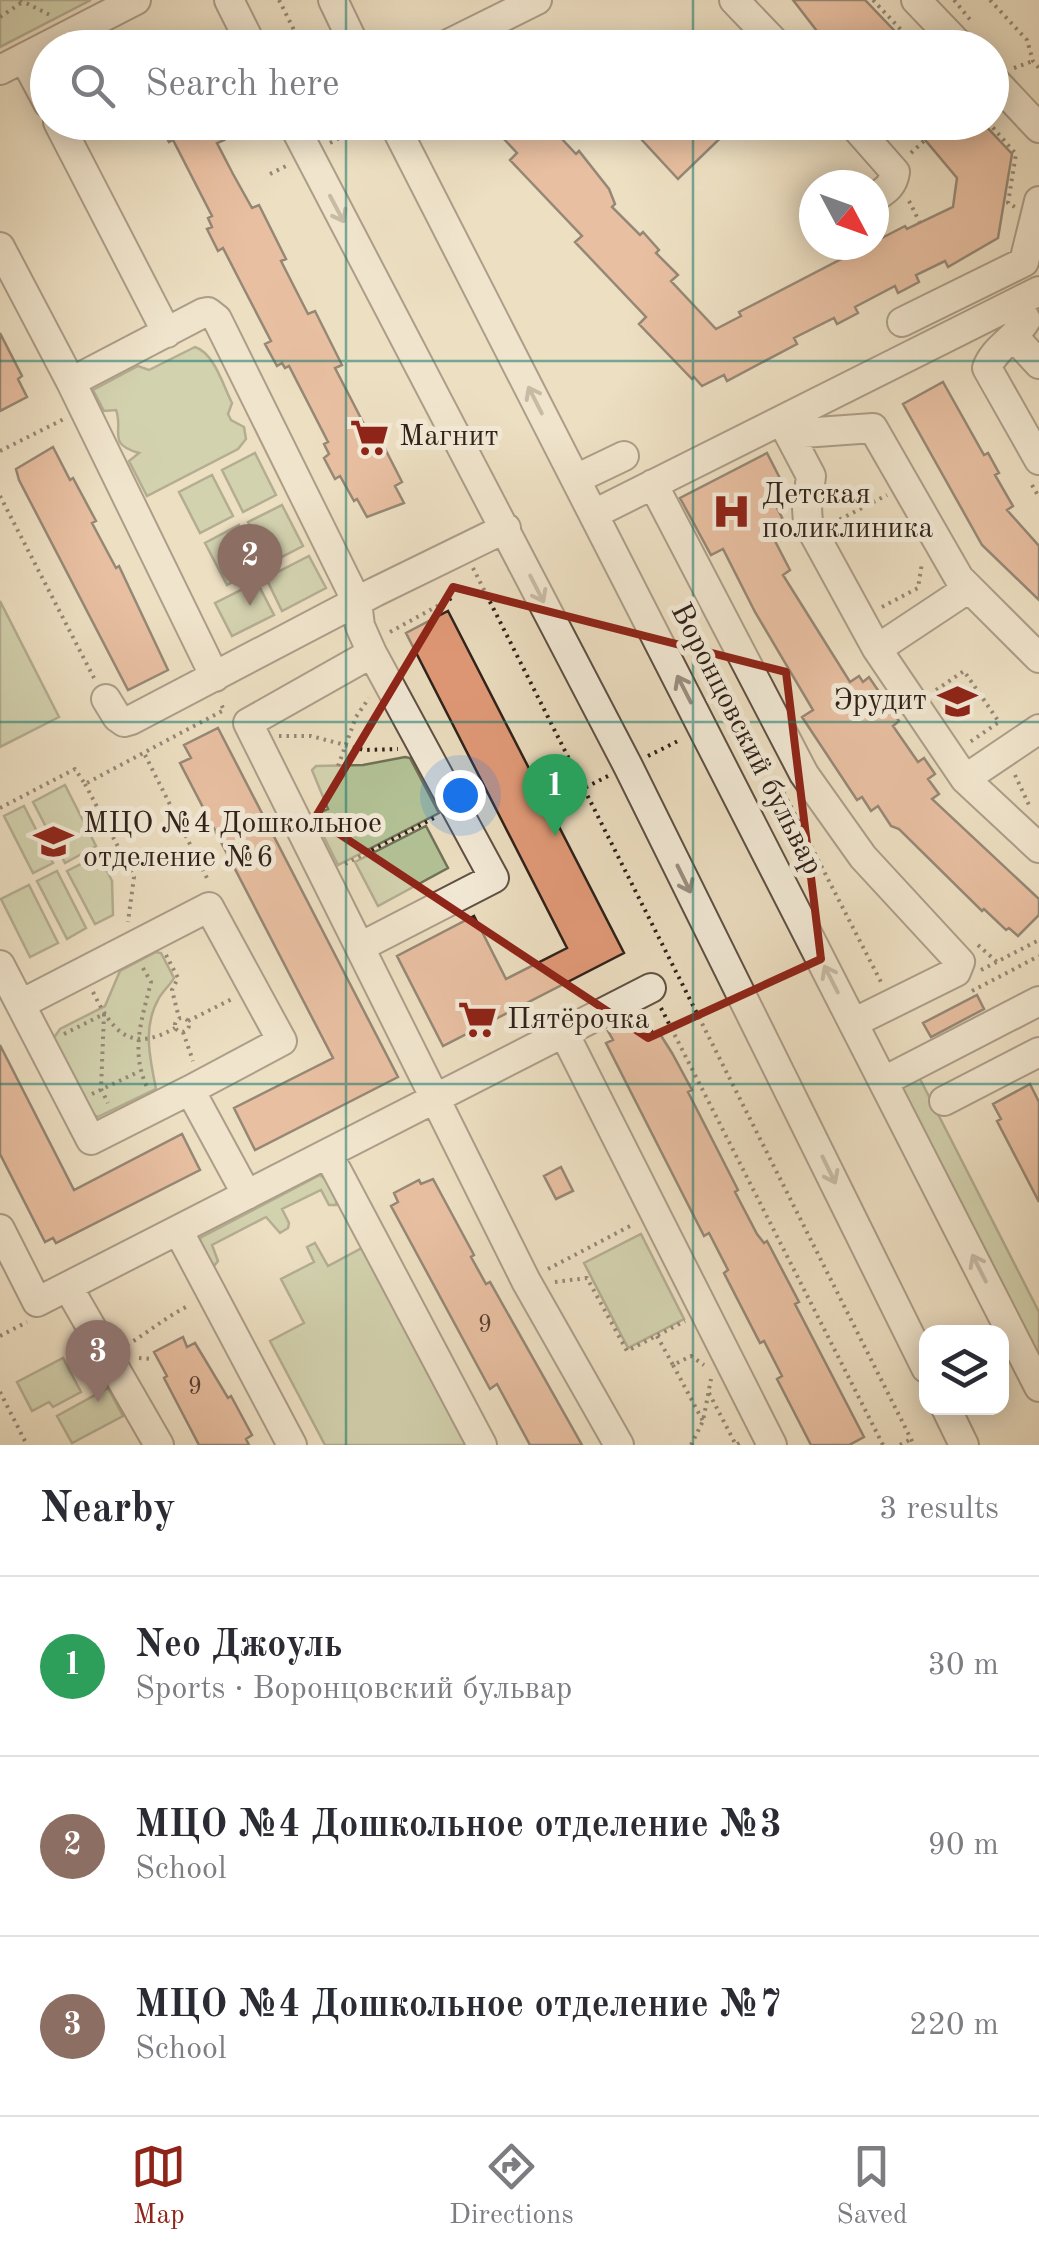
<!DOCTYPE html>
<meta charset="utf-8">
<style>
:root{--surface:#fff;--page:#f7f7f7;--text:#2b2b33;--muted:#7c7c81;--line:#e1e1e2;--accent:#8f2418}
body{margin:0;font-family:"Old Standard TT",serif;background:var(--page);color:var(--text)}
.controls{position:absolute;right:30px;bottom:30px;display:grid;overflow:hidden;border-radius:20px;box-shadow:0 5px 25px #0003}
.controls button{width:90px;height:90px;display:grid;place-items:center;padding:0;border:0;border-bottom:2px solid var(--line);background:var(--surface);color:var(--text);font:50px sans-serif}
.compass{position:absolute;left:799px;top:170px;width:90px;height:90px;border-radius:50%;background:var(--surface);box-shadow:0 5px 25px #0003;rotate:131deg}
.you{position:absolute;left:460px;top:795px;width:35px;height:35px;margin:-25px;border:8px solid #fff;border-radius:50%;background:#1a73e8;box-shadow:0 0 0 15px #1a73e833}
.badge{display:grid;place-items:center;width:65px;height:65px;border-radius:50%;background:var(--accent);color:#fff;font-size:32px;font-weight:700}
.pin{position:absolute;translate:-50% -82px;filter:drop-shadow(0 2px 5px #0008)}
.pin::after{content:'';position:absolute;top:52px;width:35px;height:30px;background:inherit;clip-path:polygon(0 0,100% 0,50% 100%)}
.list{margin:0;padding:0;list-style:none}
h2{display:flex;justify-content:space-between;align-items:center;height:130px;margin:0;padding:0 40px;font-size:42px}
h2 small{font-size:32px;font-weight:400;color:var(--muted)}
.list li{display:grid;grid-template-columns:65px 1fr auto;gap:30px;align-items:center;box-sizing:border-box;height:180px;padding:0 40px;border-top:2px solid var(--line)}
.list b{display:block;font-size:38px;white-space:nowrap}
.list p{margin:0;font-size:32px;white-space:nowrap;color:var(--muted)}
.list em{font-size:32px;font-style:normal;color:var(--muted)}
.icon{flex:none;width:55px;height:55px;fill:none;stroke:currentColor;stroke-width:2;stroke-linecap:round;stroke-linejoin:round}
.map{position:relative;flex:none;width:1039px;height:1445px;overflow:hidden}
.search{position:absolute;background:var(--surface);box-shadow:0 5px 25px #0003;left:30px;right:30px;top:30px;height:110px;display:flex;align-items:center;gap:25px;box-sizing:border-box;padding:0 35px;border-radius:55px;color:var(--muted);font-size:38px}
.sheet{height:670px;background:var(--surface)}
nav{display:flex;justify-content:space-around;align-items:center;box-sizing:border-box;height:140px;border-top:2px solid var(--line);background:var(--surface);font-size:28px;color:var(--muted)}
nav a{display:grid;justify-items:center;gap:5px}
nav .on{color:var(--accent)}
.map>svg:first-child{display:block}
.green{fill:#b3c397;stroke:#707258;stroke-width:2.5}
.building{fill:#e29a78;stroke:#2e211a;stroke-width:2.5}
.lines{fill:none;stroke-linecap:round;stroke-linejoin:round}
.minor-casing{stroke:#5e5044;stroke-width:32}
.path{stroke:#2e211a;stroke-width:4;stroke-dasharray:2.5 5;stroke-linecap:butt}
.minor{stroke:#f3ead7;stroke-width:28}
.oneway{stroke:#9a9082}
.marked{fill:none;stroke:#8f2418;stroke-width:8;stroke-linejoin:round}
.grid{fill:none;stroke:#0f766e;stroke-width:2.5;stroke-opacity:0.55}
.labels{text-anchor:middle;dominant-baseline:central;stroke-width:10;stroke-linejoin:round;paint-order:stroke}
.number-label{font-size:25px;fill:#5b3f32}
.poi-label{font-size:30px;fill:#2e211a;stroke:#f3ead7;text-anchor:start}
.street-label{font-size:30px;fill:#2e211a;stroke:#f3ead7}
</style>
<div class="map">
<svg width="1039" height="1445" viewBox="0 0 1039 1445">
<rect width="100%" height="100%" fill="#eddfc2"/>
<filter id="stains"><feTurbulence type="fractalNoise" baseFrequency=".002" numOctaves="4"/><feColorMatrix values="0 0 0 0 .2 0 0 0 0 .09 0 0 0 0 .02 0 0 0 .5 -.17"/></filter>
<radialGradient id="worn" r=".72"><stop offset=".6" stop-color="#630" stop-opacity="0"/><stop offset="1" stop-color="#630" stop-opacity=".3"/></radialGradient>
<!-- green -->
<path class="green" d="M0,0H91L0,47Z
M195,347C214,353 223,385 232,403L228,414L231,420L244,427L246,439L238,449L147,496L129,461L139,453C106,444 124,431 116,410L104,411L93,390L138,366L149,370Z
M255,453L276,495L243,512L222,470Z
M212,475L233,516L200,533L179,492Z
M282,505L303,546L270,563L248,522Z
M239,525L261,567L227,585L205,543Z
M309,556L326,588L282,611L266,578Z
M257,582L274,615L232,636L215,603Z
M0,601L59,717L0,747Z
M405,757L410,758L439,813L338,865L313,815L328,809L312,770L316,766L363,765Z
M65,785L96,846L65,863L33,802Z
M24,806L53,863L33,873L4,816Z
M426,826L448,868L378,906L355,862Z
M99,855L112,881L113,915L95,924L67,871Z
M57,871L86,928L67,939L37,881Z
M29,885L58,943L30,957L1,899Z
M156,952L161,953L174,978C170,985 163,991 159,998C142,1027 150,1058 156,1089L98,1117L93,1115L53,1039L60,1029L105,1006L120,971Z
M918,1075L1039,1312V1366L901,1091L904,1085Z
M320,1175C328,1180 338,1196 336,1205H329L321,1190L282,1209L289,1223L288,1228L280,1233L266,1217L212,1245L218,1261L214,1266L202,1248L200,1238Z
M641,1234L684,1319L628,1348L584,1263Z
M315,1243L328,1266L362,1248L467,1445H325L270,1341L304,1323L281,1279L314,1262L307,1247Z
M63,1358L81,1392L53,1407L49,1402L32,1411L17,1382Z
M108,1388L123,1416L72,1443L57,1416Z"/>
<!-- building -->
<path class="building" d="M793,0H865L911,48H839L824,32L820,35Z
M158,122H215L224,140L217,143L233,174L252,208L259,205L286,259L281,261L308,314L315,311L342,365L335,368L350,397L368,432L375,429L402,482L395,486L404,503L367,517L357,499L354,501L340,476L335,479L324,458L329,454L324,444L328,442L289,366L285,368L282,363L277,366L265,344L271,341L242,285L223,248L218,251L207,229L212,227L208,218L212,216L173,140L169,142Z
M488,122H546L576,154L579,151L609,189L615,204L612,207L640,235L643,232L659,250L656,253L678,275L671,281L716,329L741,316L739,312L905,226L907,229L953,207L957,178L910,122H982L1012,154L998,238L948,267L945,261L916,275L919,282L898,293L895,286L855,307L858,313L837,324L834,318L794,338L797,344L727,381L724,375L702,386L694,377L692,379L639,324L646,317L575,242L582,236L510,160L517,153Z
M633,122H737L678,179L641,139L645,136Z
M0,333L22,376L18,379L27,397L0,411Z
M943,382L984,455L988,453L999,473L995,475L1013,506L1007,510L1039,546V600L982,545L903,404Z
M53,447L70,480L73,478L96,521L92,523L116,568L119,566L168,670L128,690L19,480L16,469Z
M767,453L789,496L775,504L790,533L775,541L790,570L783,575L850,682L859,676L863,682L869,677L899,721L893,726L918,762L924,758L935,774L928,779L939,794L932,799L1039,899V915L1018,936L1009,928L1006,930L984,909L982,911L899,829L891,826L878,806L871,811L862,797L857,800L802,717L813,710L755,612L723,549L711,555L680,498Z
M448,611L624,953L443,1046L397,956L474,916L506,979L567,948L406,633Z
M218,728L398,1077L255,1150L234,1108L333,1058L180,763L191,758L184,745Z
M977,995L984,1009L931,1037L923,1023Z
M643,1013L655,1037L660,1034L672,1053L692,1090L688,1092L738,1190L735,1192L757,1234L764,1243L767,1241L799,1302L795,1304L864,1437L849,1445H811L777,1379L782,1376L764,1341L760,1343L724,1273L728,1270L709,1233L704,1236L606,1043L613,1040L608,1031Z
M0,1045L74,1190L182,1134L200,1170L56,1243L53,1238L45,1242L0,1154Z
M1030,1084L1039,1102V1202L997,1121L1001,1119L993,1104Z
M561,1167L573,1191L556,1199L544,1176Z
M433,1179L474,1255L471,1257L486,1284L490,1282L582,1445H530L497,1384L490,1389L391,1206L398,1202L394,1193L419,1180L421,1184Z
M183,1337L187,1347L195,1343L228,1398L231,1396L252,1435L246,1439L249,1445H199L164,1378L167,1376L154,1352Z"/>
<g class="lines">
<defs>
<path id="minor" d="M229,0L253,48
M333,0L356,48
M734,0L780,48
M916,0L962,48
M440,48L537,0
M24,58L48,103
M0,70L136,0
M992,78L1039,128
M58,122L167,333
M292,122L628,766L926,1368
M393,122L1039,1387
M851,122L895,172C893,186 886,190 874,198
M0,247L71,382L215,677
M1017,303L1026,320C1016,339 994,348 987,368L1039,460
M902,322L1024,262L1039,201
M1015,338L1039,364
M71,382L203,313L208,312L217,319L357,602L360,626L372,653L494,878L360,947
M782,421L811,476L807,508L808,523L877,649
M789,434L873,428L959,578L969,588
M576,479L624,456
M653,484L804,774L863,857L960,962L956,972L853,1023
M594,514L1039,291
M372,653L248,723L526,1281L619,1445
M1039,658L969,588L877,649L965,779L1039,729
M106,699L117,717L124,722L131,720L375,592L506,528
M965,779L1039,848
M0,965L91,1140L190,1090
M21,1004L209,907L282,1041L190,1090L247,1195
M564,1033L772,1445
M884,1081L1039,1001
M944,1101L1039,1052
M328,1154L482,1445
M0,1229L37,1302L651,988
M178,1230L292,1445
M68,1287L159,1445
M946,1408L964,1445"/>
</defs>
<!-- minor casing -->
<use href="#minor" class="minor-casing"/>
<!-- path -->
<path class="path" d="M20,0L52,16
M279,0L299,40
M873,0L918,48
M954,0L972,22
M990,0L1027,40L1033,61L1039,68
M0,17L21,3
M290,48L320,32
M1014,68L1033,61
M988,122L1016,154L1008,203L1015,207
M330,143L370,122
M911,153L926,139
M270,174L286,166
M909,201L920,223
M0,451L64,419
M1032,485L1039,497
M0,496L94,678
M833,523L887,495
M473,568L914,1445
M882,607L918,588L922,563
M390,632L452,598
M936,690L964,671L999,722L970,742
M723,717L741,708
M279,736H311L364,750L398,749
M145,755L208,880
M648,756L680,740
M338,766L356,717L369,698
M1015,775L1029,805
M85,784L134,877L128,922
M780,786L881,982
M559,801L608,776
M0,808L75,769L85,784L224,710L220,702
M345,864L434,818
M978,945L997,962
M166,955L178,978L172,990L179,1018
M143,968L151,982C142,1019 130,1051 147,1087
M981,970L1039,940
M972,991L1039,956
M93,992C113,1033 131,1053 175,1028
M661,1008L883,1445
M104,1014L101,1089L108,1103
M175 1025a7 7 0 1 1 14 0a7 7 0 1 1-14 0Z
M188,1021L232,999
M183,1032L193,1061
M64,1034L104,1014
M92,1094L138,1072
M548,1269L632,1225
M555,1282L587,1278L627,1351L685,1321
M0,1336L27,1322
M657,1336L673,1365L691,1356L704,1365
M127,1345C149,1332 167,1316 190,1305
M139,1358L152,1359
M673,1365L703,1421
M0,1392L27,1445
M709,1393L736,1445L743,1441
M691,1445L703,1421L711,1379
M900,1445L911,1439"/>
<!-- minor -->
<use href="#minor" class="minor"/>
</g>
<!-- one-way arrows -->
<defs><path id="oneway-shaft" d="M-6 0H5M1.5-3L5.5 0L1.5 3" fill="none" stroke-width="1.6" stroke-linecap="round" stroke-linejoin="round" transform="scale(2.5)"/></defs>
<g class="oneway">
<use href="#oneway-shaft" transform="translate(337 209) rotate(62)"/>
<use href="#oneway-shaft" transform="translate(535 400) rotate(-117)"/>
<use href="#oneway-shaft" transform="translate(537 589) rotate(63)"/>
<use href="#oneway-shaft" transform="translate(684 689) rotate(-117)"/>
<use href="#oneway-shaft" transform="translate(684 879) rotate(64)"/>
<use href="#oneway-shaft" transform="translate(831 979) rotate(-117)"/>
<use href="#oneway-shaft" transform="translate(829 1170) rotate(64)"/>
<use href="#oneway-shaft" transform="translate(979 1268) rotate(-117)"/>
</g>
<!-- marked area -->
<path d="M0 0H1039V1445H0ZM453,587L786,672L821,959L648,1038L315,818Z" fill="#eddfc2" fill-opacity=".55" fill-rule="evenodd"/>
<path class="marked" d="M453,587L786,672L821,959L648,1038L315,818Z"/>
<!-- grid -->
<path class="grid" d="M346,0V48M693,0V48M346,122V1445M693,122V1445M0,361H1039M0,722H1039M0,1084H1039"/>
<!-- icons -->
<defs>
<symbol id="supermarket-bare" viewBox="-9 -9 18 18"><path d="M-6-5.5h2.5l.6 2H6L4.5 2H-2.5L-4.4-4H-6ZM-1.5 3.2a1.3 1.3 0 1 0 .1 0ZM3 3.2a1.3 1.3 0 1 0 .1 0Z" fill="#8f2418" stroke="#f3ead7" stroke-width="2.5" paint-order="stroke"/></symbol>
<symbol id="hospital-bare" viewBox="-9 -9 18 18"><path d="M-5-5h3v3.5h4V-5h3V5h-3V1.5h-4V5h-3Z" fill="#8f2418" stroke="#f3ead7" stroke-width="2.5" paint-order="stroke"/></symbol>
<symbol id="school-bare" viewBox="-9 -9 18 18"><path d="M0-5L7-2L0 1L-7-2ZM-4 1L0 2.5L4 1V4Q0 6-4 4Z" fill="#8f2418" stroke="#f3ead7" stroke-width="2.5" paint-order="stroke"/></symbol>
</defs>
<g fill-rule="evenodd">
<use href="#supermarket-bare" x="342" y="410" width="55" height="55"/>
<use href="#hospital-bare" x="704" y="484" width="55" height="55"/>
<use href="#school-bare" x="930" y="674" width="55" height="55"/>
<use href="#school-bare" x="26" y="814" width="55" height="55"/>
<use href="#supermarket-bare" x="450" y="992" width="55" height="55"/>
</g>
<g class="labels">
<!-- number labels -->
<g class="number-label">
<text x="485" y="1325">9</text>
<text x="195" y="1387">9</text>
</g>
<!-- poi labels -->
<g class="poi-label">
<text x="399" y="437">Магнит</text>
<text x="762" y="495">Детская<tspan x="762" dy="34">поликлиника</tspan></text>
<text x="927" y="701" text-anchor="end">Эрудит</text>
<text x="83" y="824">МЦО №4 Дошкольное<tspan x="83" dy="34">отделение №6</tspan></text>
<text x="507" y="1020">Пятёрочка</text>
</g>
<!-- street labels -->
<g class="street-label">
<text transform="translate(746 739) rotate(63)">Воронцовский бульвар</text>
</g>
</g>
<rect width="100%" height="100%" filter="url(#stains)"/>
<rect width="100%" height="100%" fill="url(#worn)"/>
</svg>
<div class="controls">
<button><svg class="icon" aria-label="layers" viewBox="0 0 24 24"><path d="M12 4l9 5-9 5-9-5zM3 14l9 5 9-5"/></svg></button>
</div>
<svg class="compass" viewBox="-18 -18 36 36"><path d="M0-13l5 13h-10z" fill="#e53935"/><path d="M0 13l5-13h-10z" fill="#7c7c81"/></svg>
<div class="you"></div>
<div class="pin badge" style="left:555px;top:836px;background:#2e9e5b">1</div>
<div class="pin badge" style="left:250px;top:606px;background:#8d6e63">2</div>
<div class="pin badge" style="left:98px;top:1402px;background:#8d6e63">3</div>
<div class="search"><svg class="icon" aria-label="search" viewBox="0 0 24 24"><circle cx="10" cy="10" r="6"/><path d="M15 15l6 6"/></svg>Search here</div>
</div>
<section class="sheet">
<h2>Nearby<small>3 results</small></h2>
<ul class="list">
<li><span class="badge" style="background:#2e9e5b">1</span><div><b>Neo Джоуль</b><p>Sports · Воронцовский бульвар</p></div><em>30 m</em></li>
<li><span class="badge" style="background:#8d6e63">2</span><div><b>МЦО №4 Дошкольное отделение №3</b><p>School</p></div><em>90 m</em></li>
<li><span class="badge" style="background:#8d6e63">3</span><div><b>МЦО №4 Дошкольное отделение №7</b><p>School</p></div><em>220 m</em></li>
</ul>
</section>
<nav>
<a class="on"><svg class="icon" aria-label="map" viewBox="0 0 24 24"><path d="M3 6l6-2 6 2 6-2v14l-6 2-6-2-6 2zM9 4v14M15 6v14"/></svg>Map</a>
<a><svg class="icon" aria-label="directions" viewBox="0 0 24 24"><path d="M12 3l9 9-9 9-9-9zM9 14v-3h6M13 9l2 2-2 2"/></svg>Directions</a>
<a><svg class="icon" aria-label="saved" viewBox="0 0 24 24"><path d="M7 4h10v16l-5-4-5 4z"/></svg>Saved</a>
</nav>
